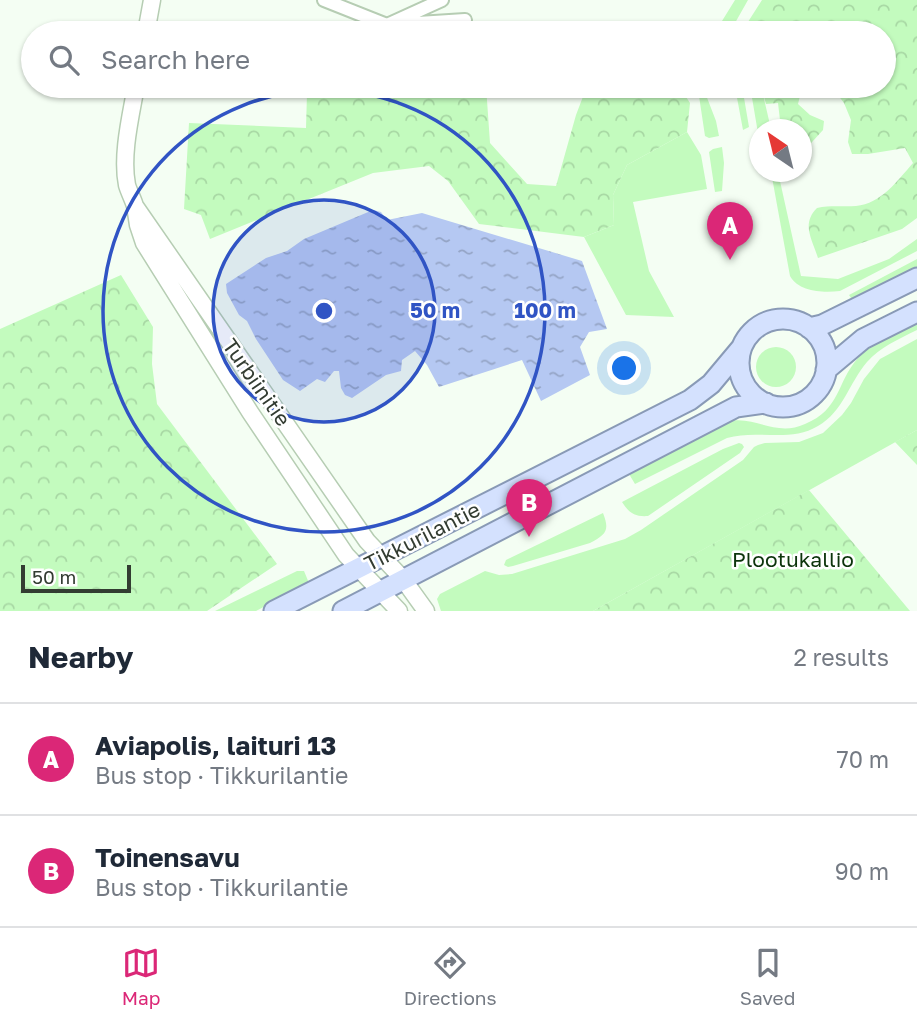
<!DOCTYPE html>
<meta charset="utf-8">
<style>
:root{--surface:#fff;--page:#f6f6f7;--text:#1f2937;--muted:#747a83;--line:#e0e1e3;--accent:#db2777}
body{margin:0;font-family:"Golos Text",sans-serif;background:var(--page);color:var(--text)}
.compass{position:absolute;left:749px;top:119px;width:63px;height:63px;border-radius:50%;background:var(--surface);box-shadow:0 2px 5px #0004;rotate:325deg}
.scale{position:absolute;left:21px;bottom:18px;width:110px;box-sizing:border-box;padding-left:7px;border:4px solid #333c32;border-top:0;font-size:19px;line-height:24px;white-space:nowrap;color:#333c32;-webkit-text-stroke:5px #fff;paint-order:stroke}
.you{position:absolute;left:625px;top:369px;width:24px;height:24px;margin:-18px;border:5px solid #fff;border-radius:50%;background:#1a73e8;box-shadow:0 0 0 10px #1a73e833}
.badge{display:grid;place-items:center;width:46px;height:46px;border-radius:50%;background:var(--accent);color:#fff;font-size:23px;font-weight:700}
.pin{position:absolute;translate:-50% -58px;filter:drop-shadow(0 2px 4px #0008)}
.pin::after{content:'';position:absolute;top:37px;width:24px;height:21px;background:inherit;clip-path:polygon(0 0,100% 0,50% 100%)}
.list{margin:0;padding:0;list-style:none}
h2{display:flex;justify-content:space-between;align-items:center;height:91px;margin:0;padding:0 28px;font-size:30px}
h2 small{font-size:23px;font-weight:400;color:var(--muted)}
.list li{display:grid;grid-template-columns:46px 1fr auto;gap:21px;align-items:center;box-sizing:border-box;height:112px;padding:0 28px;border-top:2px solid var(--line)}
.list b{display:block;font-size:26px;white-space:nowrap}
.list p{margin:0;font-size:23px;white-space:nowrap;color:var(--muted)}
.list em{font-size:23px;font-style:normal;color:var(--muted)}
.icon{flex:none;width:38px;height:38px;fill:none;stroke:currentColor;stroke-width:2;stroke-linecap:round;stroke-linejoin:round}
.map{position:relative;flex:none;width:917px;height:611px;overflow:hidden}
.search{position:absolute;background:var(--surface);box-shadow:0 2px 5px #0004;left:21px;right:21px;top:21px;height:77px;display:flex;align-items:center;gap:18px;box-sizing:border-box;padding:0 24px;border-radius:38px;color:var(--muted);font-size:26px}
.sheet{height:315px;background:var(--surface)}
nav{display:flex;justify-content:space-around;align-items:center;box-sizing:border-box;height:98px;border-top:2px solid var(--line);background:var(--surface);font-size:19px;color:var(--muted)}
nav a{display:grid;justify-items:center;gap:4px}
nav .on{color:var(--accent)}
.map>svg:first-child{display:block}
.green{fill:#c3fbbe}
.forest{fill:url(#forest-crowns)}
.water{fill:url(#water-ripples)}
.lines{fill:none;stroke-linecap:round;stroke-linejoin:round}
.minor-casing{stroke:#b6cdb3;stroke-width:16}
.tertiary-casing{stroke:#b6cdb3;stroke-width:19}
.primary-casing{stroke:#899ab6;stroke-width:23}
.minor{stroke:#fff;stroke-width:12}
.tertiary{stroke:#fff;stroke-width:16}
.primary{stroke:#d4e1fe;stroke-width:19}
.ring{fill:none;stroke:#3054c4;stroke-width:3.5}
.labels{text-anchor:middle;dominant-baseline:central;stroke-width:5;stroke-linejoin:round;paint-order:stroke}
.street-label{font-size:21px;fill:#333c32;stroke:#fff}
.park-label{font-size:21px;fill:#0d350c;stroke:#fff}
.centre{fill:#3054c4;stroke:#fff;stroke-width:3.5}
.ring-label{font-size:21px;text-anchor:middle;font-weight:bold;fill:#3054c4;stroke:#fff;stroke-width:5;stroke-linejoin:round;paint-order:stroke}
</style>
<div class="map">
<svg width="917" height="611" viewBox="0 0 917 611">
<defs>
<pattern id="forest-crowns" width="20" height="18" patternUnits="userSpaceOnUse" patternTransform="scale(1.75)"><rect width="20" height="18" fill="#c3fbbe"/><path d="M2 6a3 3 0 1 1 6 0M12 15a3 3 0 1 1 6 0" fill="none" stroke="#a8d8a4"/></pattern>
<pattern id="water-ripples" width="26" height="14" patternUnits="userSpaceOnUse" patternTransform="scale(1.75)"><rect width="26" height="14" fill="#b5c8f2"/><path d="M2 4q2-2 4 0t4 0M15 11q2-2 4 0t4 0" fill="none" stroke="#94a4c5"/></pattern>
</defs>
<rect width="100%" height="100%" fill="#f4fef3"/>
<!-- green -->
<path class="green" d="M735,0H748L735,23L733,33H722V21Z
M742,86L749,127L743,130L735,87Z
M750,86H761L771,129L760,130L759,139Z
M706,95L716,121L719,136L709,138L705,136L699,96Z
M687,132L701,155L707,189L633,202L649,271L674,317L626,315L584,237L614,225L613,195L627,165Z
M722,147L724,163L722,191L715,192L709,152L713,149Z
M771,172H778L801,276L838,279L889,259L917,239V251L840,291C823,293 799,292 790,276Z
M917,259V269L853,301L849,295Z
M917,321V330C899,339 880,347 867,362C849,383 843,412 818,426C790,443 757,429 727,438L635,484L629,474L726,422C754,414 775,438 805,424C841,409 836,383 858,358C873,341 897,332 917,321Z
M917,339V430L593,611H441L437,599L440,594L485,571L499,575L512,574L625,539L641,530L743,460L754,447L758,445L765,443L799,442L823,433L842,415L851,403L864,379L880,359Z
M756 367a20 20 0 1 1 40 0a20 20 0 1 1-40 0Z
M739,443L742,444L744,447L740,453L648,516C635,517 629,513 622,502L723,449Z
M603,513C610,531 606,534 590,543L513,566L508,567L504,565L506,560Z
M297,571H304L309,583L256,611H215Z"/>
<!-- forest -->
<path class="forest" d="M762,0H917V218L902,229L818,258C812,239 801,224 817,208C830,205 843,207 856,206C881,204 898,180 913,163L905,148L868,154H852L848,142L851,120L844,103L831,86H884V33H748L746,25Z
M641,22L674,31V33H607L609,28Z
M328,86H486L490,143L527,184L556,186L576,115L587,86H679L690,103L687,132L627,165L613,195L614,225L584,237L479,224L448,181L429,166L373,173L210,239L201,215L184,209L189,123L306,128L307,93Z
M761,86H806L802,88L798,104L810,115L824,121L823,130L802,153V130L781,129L778,103L766,104Z
M121,275L153,327L152,364L157,404L277,564L207,611H0V329Z
M917,430V465L895,442Z
M809,490L910,611H593Z"/>
<!-- water -->
<path class="water" d="M373,210L381,212L387,220L422,213L582,261L607,329L589,332L580,347L590,375L541,401L522,360L439,387L427,365L415,351L402,360L401,371L386,375L352,398L345,395L341,388L339,371H334L325,382L317,379L300,391L283,380L256,339L247,321L239,315L227,293L226,284L266,258L287,251L304,239Z"/>
<g class="lines">
<defs>
<path id="minor" d="M324,0L387,25
M442,0L387,25L465,20"/>
<path id="tertiary" d="M146,33L152,0
M136,86C131,115 121,155 127,185C129,192 133,199 135,206L367,541L403,579L426,611
M136,212L138,225L144,243L250,412L346,555L399,611"/>
<path id="primary" d="M739 363a44 44 0 1 1 88 0a44 44 0 1 1-88 0Z
M809,328L822,325L917,278
M826,370L863,339L917,312
M274,611L690,400L711,384L742,347
M343,611L736,407L766,403"/>
</defs>
<!-- minor casing -->
<use href="#minor" class="minor-casing"/>
<!-- tertiary casing -->
<use href="#tertiary" class="tertiary-casing"/>
<!-- primary casing -->
<use href="#primary" class="primary-casing"/>
<!-- minor -->
<use href="#minor" class="minor"/>
<!-- tertiary -->
<use href="#tertiary" class="tertiary"/>
<!-- primary -->
<use href="#primary" class="primary"/>
</g>
<!-- distance rings -->
<circle cx="324" cy="311" r="111" fill="#3054c4" fill-opacity=".12"/>
<g class="ring">
<circle cx="324" cy="311" r="111"/>
<circle cx="324" cy="311" r="221"/>
</g>
<g class="labels">
<!-- street labels -->
<g class="street-label">
<text transform="translate(257 382) rotate(55)">Turbiinitie</text>
<text transform="translate(422 536) rotate(-27)">Tikkurilantie</text>
</g>
<!-- park labels -->
<g class="park-label">
<text x="793" y="559">Plootukallio</text>
</g>
</g>
<circle cx="324" cy="311" r="10" class="centre"/>
<g class="ring-label">
<text x="435" y="318">50 m</text>
<text x="545" y="318">100 m</text>
</g>
</svg>
<svg class="compass" viewBox="-18 -18 36 36"><path d="M0-13l5 13h-10z" fill="#e53935"/><path d="M0 13l5-13h-10z" fill="#747a83"/></svg>
<div class="scale">50 m</div>
<div class="you"></div>
<div class="pin badge" style="left:730px;top:260px">A</div>
<div class="pin badge" style="left:529px;top:537px">B</div>
<div class="search"><svg class="icon" aria-label="search" viewBox="0 0 24 24"><circle cx="10" cy="10" r="6"/><path d="M15 15l6 6"/></svg>Search here</div>
</div>
<section class="sheet">
<h2>Nearby<small>2 results</small></h2>
<ul class="list">
<li><span class="badge">A</span><div><b>Aviapolis, laituri 13</b><p>Bus stop · Tikkurilantie</p></div><em>70 m</em></li>
<li><span class="badge">B</span><div><b>Toinensavu</b><p>Bus stop · Tikkurilantie</p></div><em>90 m</em></li>
</ul>
</section>
<nav>
<a class="on"><svg class="icon" aria-label="map" viewBox="0 0 24 24"><path d="M3 6l6-2 6 2 6-2v14l-6 2-6-2-6 2zM9 4v14M15 6v14"/></svg>Map</a>
<a><svg class="icon" aria-label="directions" viewBox="0 0 24 24"><path d="M12 3l9 9-9 9-9-9zM9 14v-3h6M13 9l2 2-2 2"/></svg>Directions</a>
<a><svg class="icon" aria-label="saved" viewBox="0 0 24 24"><path d="M7 4h10v16l-5-4-5 4z"/></svg>Saved</a>
</nav>
